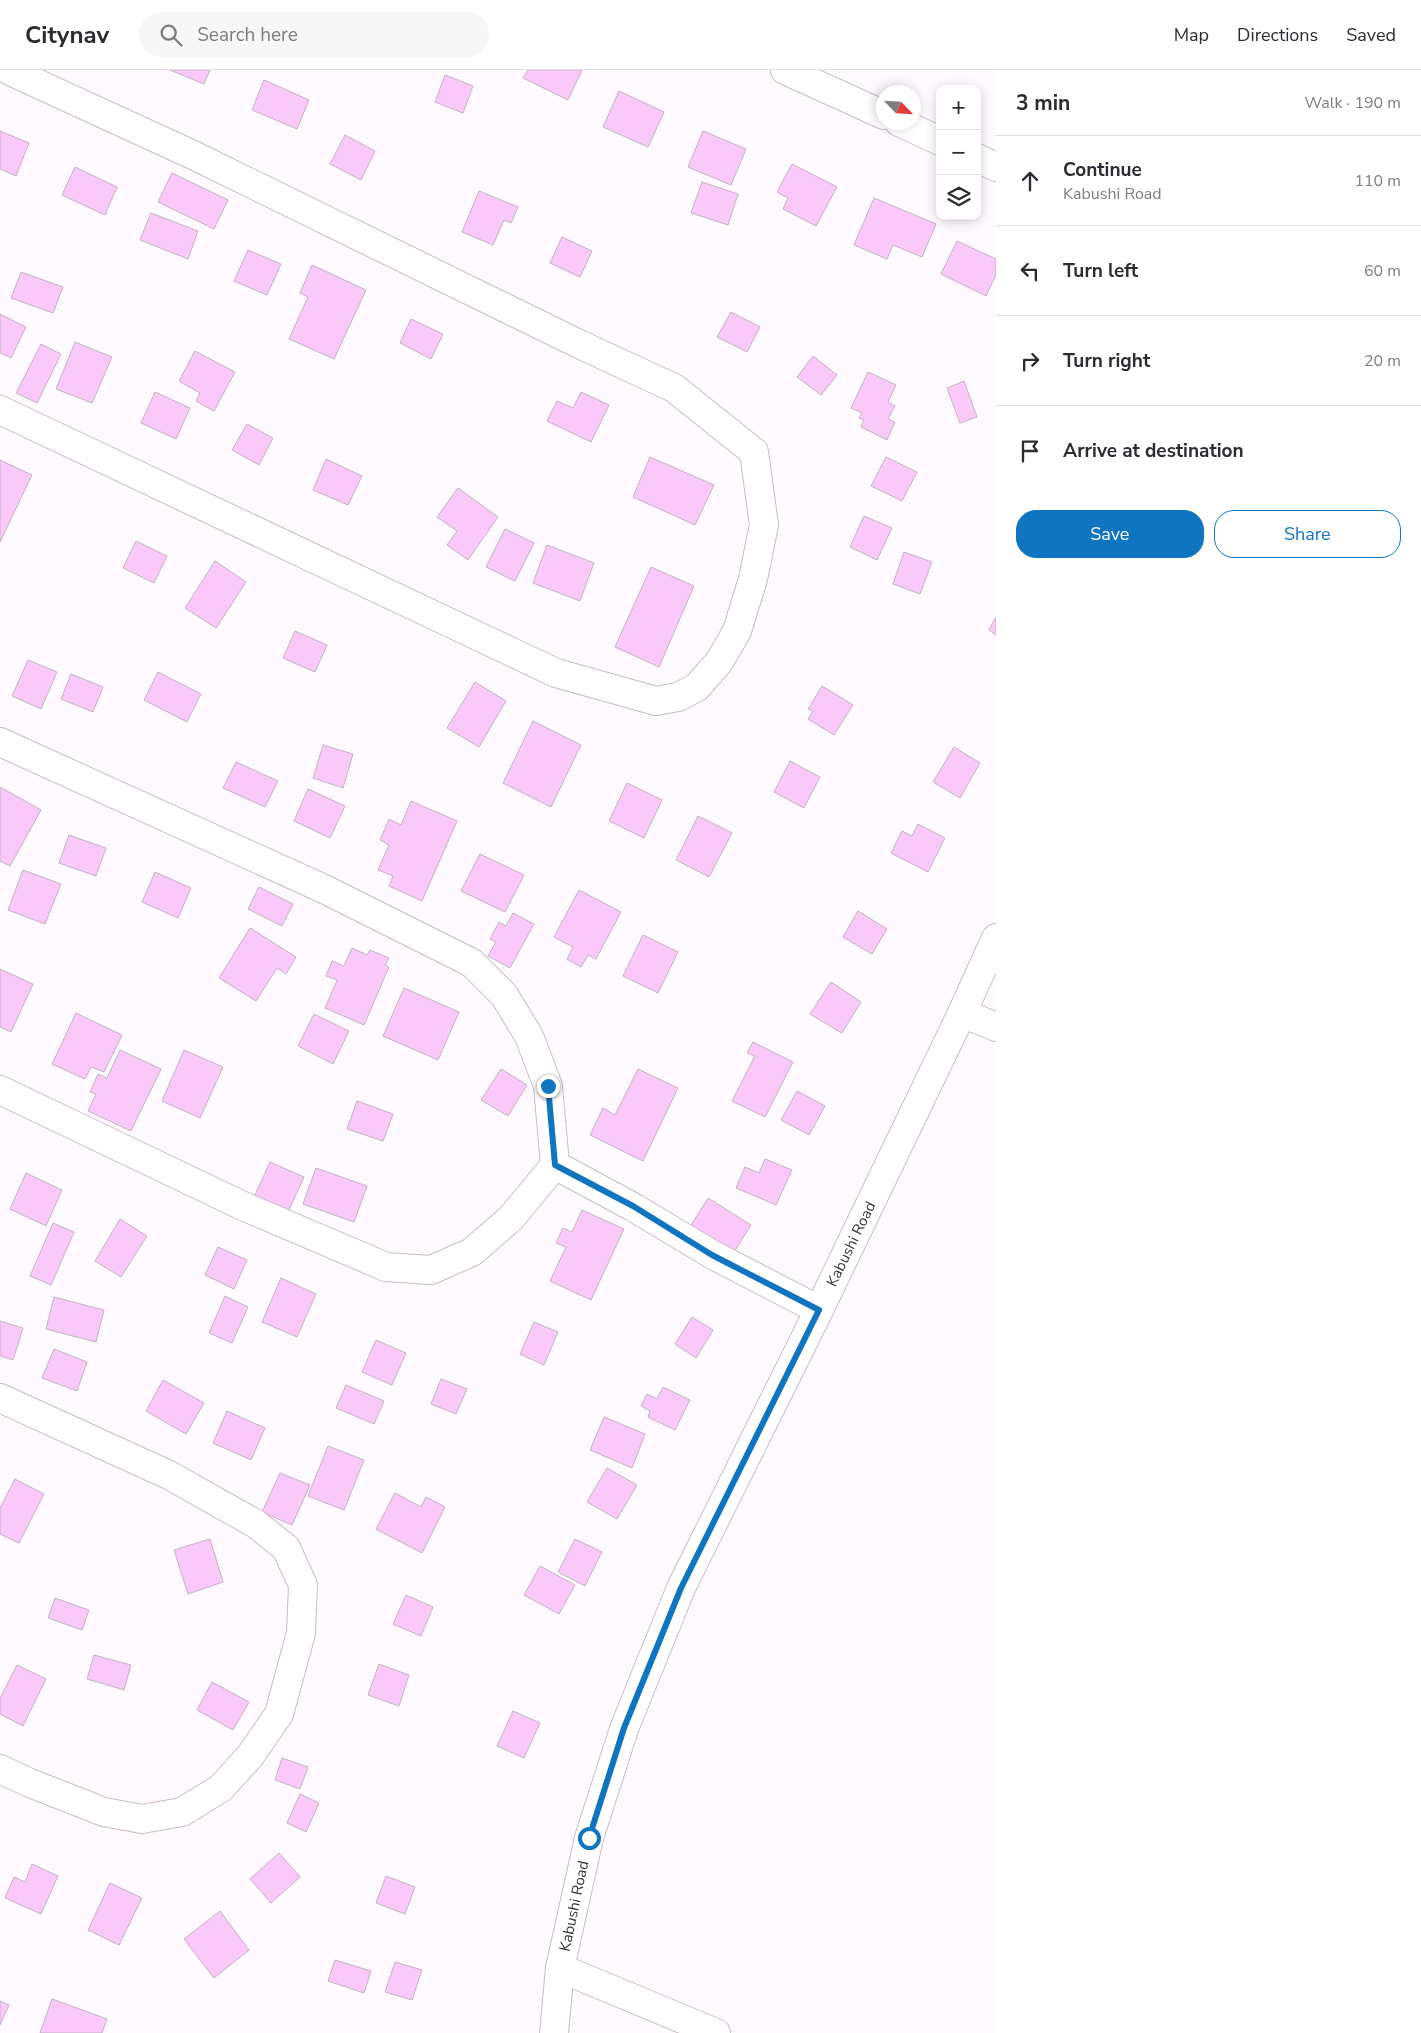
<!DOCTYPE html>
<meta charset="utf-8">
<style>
:root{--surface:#fff;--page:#f7f7f7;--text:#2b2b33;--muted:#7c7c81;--line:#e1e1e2;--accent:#0f75c0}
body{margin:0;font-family:"Nunito Sans",sans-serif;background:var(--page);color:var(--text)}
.controls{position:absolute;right:15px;top:15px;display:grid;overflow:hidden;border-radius:10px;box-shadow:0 2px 12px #0003}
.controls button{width:45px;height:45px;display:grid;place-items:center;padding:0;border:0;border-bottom:1px solid var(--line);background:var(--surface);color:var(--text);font:25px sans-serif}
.compass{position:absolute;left:876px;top:15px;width:45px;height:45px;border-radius:50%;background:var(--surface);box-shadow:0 2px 12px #0003;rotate:115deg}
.stop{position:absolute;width:15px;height:15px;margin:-11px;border:4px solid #0f75c0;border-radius:50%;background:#fff}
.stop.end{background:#0f75c0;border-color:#fff;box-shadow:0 1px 5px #0008}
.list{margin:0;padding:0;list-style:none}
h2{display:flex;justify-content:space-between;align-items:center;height:65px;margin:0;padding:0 20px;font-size:21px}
h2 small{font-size:16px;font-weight:400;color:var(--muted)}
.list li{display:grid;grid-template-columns:32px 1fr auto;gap:15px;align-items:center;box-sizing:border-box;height:90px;padding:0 20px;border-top:1px solid var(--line)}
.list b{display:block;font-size:19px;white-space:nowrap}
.list p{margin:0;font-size:16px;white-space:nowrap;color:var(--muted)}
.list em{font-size:16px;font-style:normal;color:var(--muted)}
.actions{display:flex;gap:10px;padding:15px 20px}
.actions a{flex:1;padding:11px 0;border:1px solid var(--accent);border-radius:20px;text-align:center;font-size:18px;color:var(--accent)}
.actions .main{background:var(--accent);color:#fff}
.icon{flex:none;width:28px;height:28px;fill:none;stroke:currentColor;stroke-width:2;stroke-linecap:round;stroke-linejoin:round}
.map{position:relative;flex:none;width:996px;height:1963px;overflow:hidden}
header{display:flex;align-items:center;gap:30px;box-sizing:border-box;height:70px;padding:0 25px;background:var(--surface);border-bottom:1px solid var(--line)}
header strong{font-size:24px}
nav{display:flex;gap:28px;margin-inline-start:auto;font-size:18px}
.search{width:350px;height:45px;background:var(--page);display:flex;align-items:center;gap:12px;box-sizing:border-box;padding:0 18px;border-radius:28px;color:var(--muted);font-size:19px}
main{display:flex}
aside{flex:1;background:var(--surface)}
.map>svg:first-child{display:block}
.building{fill:#fbc8fa;stroke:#c0b4bf}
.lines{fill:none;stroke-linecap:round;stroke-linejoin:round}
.street-casing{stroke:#c8bcc8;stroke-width:30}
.secondary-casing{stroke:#c8bcc8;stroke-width:30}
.street{stroke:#fff;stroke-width:28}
.secondary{stroke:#fff;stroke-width:28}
.route{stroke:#0f75c0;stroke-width:6}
.labels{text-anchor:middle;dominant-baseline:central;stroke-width:5;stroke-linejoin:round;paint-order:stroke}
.street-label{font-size:15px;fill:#363136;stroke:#fff}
</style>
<header>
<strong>Citynav</strong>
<div class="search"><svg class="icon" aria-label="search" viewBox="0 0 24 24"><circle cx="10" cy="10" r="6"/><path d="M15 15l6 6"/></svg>Search here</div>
<nav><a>Map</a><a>Directions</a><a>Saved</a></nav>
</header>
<main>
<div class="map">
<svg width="996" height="1963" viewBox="0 0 996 1963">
<rect width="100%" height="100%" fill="#fffaff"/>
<!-- building -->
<path class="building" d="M170,0H210L204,14Z
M528,0H582L568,30L523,8Z
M445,5L473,16L463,43L435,32Z
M264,10L309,30L297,59L252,40Z
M619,21L664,42L648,77L603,57Z
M0,61L29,73L16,106L0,99Z
M703,61L746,79L731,115L688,97Z
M345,65L375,81L361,110L330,94Z
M792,94L837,117L816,156L783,139L788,128L777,122Z
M75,97L117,117L105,145L62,125Z
M172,103L228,130L214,159L158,132Z
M702,112L738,124L728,155L691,143Z
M479,121L518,137L511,153L504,150L493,175L462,162Z
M874,128L936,154L922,187L893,175L887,189L854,175Z
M151,143L198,161L188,189L140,170Z
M562,167L592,181L580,207L550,193Z
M957,171L996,189V205L986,226L941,204Z
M248,180L281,194L267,225L234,211Z
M312,195L366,220L334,289L289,269L308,227L300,223Z
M21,202L63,217L53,243L11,228Z
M731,242L760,257L747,282L717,267Z
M0,244L26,257L11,288L0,283Z
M411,249L443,264L431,289L400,273Z
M75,272L112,287L92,333L56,319Z
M41,274L61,284L37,333L16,323Z
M195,281L235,302L214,341L196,331L200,323L179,311Z
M813,286L837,305L821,325L797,307Z
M868,302L896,315L888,332L895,336L888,349L895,352L887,370L861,357L864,350L859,348L862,343L851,338Z
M964,311L977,347L960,353L947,318Z
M155,322L190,338L176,369L141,353Z
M581,322L609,335L591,372L547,351L557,331L573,338Z
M247,354L273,368L259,395L232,380Z
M650,387L714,415L695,455L633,427Z
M886,387L917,402L902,431L871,416Z
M326,389L362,406L348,435L313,420Z
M0,390L32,405L0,472Z
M458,418L498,447L468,490L447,475L457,461L437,447Z
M864,446L892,458L877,490L850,477Z
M505,459L534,473L515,511L486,497Z
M136,471L167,486L154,513L123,498Z
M547,475L594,493L580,531L533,513Z
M904,482L932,492L920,524L893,514Z
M215,491L246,512L216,558L185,538Z
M651,497L694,516L659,597L615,577Z
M996,547V565L989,560Z
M295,561L327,575L315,602L283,588Z
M28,590L57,602L41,639L12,626Z
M158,602L201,624L187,652L144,630Z
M71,604L103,617L93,642L61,629Z
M475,612L506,631L479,677L447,658Z
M822,616L853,635L834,665L808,649L813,641L808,639Z
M533,651L581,675L551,737L503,713Z
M323,675L353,684L343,718L313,708Z
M954,677L980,693L960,728L933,712Z
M790,691L820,707L804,738L774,722Z
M236,692L278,711L265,737L223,718Z
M627,713L662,730L644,768L609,751Z
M0,717L41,740L10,796L0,791Z
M308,719L345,736L330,768L294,751Z
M411,731L457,751L422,831L389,816L393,806L378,800L389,775L380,770L389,749L401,755Z
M698,746L732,763L709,807L676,790Z
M918,754L945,768L928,802L891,783L902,761L912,766Z
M69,765L106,778L96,806L59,793Z
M480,784L524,805L505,842L461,821Z
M23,800L61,814L45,854L8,840Z
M155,802L191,818L178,848L142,832Z
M259,817L293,834L282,856L248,839Z
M579,820L621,842L596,889L588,885L581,897L567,889L573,877L554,867Z
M858,841L887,859L872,884L843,867Z
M513,843L534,854L510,898L488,886L496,872L490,869L499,852L506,856Z
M250,858L296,887L286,904L277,898L256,931L219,908Z
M643,865L678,882L658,923L623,906Z
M352,878L367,885L370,880L389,888L385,895L389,897L364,955L325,938L337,910L326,906L332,891L344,896Z
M0,899L33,914L11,962L0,957Z
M831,912L861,932L842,963L810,944Z
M404,918L459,942L438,990L383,966Z
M76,943L122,965L104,1002L91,997L85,1009L52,994Z
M314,944L349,961L333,994L298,976Z
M753,972L793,992L765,1047L732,1031L755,986L747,983Z
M120,980L161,999L131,1061L88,1041L96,1024L90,1022L98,1004L107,1008Z
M184,980L223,997L200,1048L162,1031Z
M501,999L527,1015L508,1046L481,1030Z
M638,999L678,1018L643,1091L590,1065L603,1038L615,1045Z
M797,1021L825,1036L809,1065L781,1050Z
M357,1031L393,1044L383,1071L347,1059Z
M765,1089L792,1100L776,1135L736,1118L745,1097L759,1103Z
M270,1092L304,1107L287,1144L253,1129Z
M316,1098L367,1116L354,1152L303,1134Z
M26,1103L62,1120L46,1156L10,1139Z
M708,1128L751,1155L731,1187L688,1160Z
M582,1140L624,1159L591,1230L550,1211L566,1177L556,1173L563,1158L572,1162Z
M120,1149L147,1166L121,1207L95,1191Z
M53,1153L74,1162L51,1215L30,1206Z
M218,1177L247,1190L234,1219L205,1205Z
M281,1208L316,1224L297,1267L262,1252Z
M225,1226L248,1237L232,1273L209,1263Z
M54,1227L104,1240L96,1272L46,1259Z
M692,1247L713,1260L696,1288L675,1274Z
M0,1251L23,1258L13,1290L0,1286Z
M534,1252L558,1262L544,1295L520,1284Z
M376,1270L406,1283L392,1315L362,1302Z
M54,1279L87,1292L77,1321L42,1308Z
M441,1309L467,1319L456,1344L431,1334Z
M163,1310L204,1333L186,1364L146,1341Z
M346,1315L384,1331L374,1354L336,1338Z
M663,1317L690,1330L675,1360L648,1347L650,1341L641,1336L647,1324L657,1329Z
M227,1341L265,1358L251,1390L213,1373Z
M604,1347L645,1364L632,1398L590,1380Z
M328,1376L364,1390L344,1440L308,1426Z
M607,1398L637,1415L617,1449L587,1432Z
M280,1403L310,1415L292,1455L262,1442Z
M15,1409L44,1424L19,1473L0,1464V1438Z
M395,1423L421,1437L426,1427L445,1437L422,1483L376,1459Z
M210,1469L223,1512L188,1524L174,1480Z
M575,1469L602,1482L585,1516L558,1502Z
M540,1496L575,1515L559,1544L524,1525Z
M406,1525L433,1537L421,1566L393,1554Z
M55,1528L89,1540L82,1560L48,1548Z
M94,1585L131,1595L124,1620L87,1609Z
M379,1594L409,1605L399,1636L368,1625Z
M17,1595L46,1609L23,1656L0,1644V1628Z
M212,1612L249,1632L233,1660L197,1640Z
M513,1641L540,1653L524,1688L497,1676Z
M282,1688L308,1697L300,1719L275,1710Z
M300,1724L319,1733L306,1762L287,1753Z
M279,1783L300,1807L271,1833L250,1809Z
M32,1794L58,1806L41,1844L5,1828L14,1807L25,1812Z
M386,1806L415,1817L405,1844L376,1833Z
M110,1813L142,1828L119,1875L88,1860Z
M220,1841L249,1880L214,1908L184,1869Z
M335,1890L371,1901L364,1923L328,1911Z
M395,1892L422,1900L412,1930L385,1922Z
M52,1929L107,1949L102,1963H40Z
M0,1931L9,1935L0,1955Z"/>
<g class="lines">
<defs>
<path id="street" d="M785,0L884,45
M899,52L940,71
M977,88L996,97
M0,340L556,603L656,631L678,627L697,617L719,592L737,561L753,509L764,455L754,382L674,318L581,275L193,85L8,0
M0,672L324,819L472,893L504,925L529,966L548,1016L555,1095L511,1148L472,1182L431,1200L386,1197L243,1136L0,1020
M962,943L996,957
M555,1095L633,1137L713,1185L819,1240
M0,1328L169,1405L256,1454L286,1478L303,1515L301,1563L279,1644L250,1686L221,1718L182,1742L142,1749L104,1742L30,1713L0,1699
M560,1898L716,1963"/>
<path id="secondary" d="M554,1963L560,1898L589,1768L624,1659L681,1518L819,1240L962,943L996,868"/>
</defs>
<!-- street casing -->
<use href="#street" class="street-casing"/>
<!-- secondary casing -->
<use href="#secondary" class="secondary-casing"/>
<!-- street -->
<use href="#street" class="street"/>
<!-- secondary -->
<use href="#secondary" class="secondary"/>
</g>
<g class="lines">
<!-- route -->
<path class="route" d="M548,1016L555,1095L633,1136L712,1185L819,1240L681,1518L624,1658L589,1768"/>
</g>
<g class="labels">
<!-- street labels -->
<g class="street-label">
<text transform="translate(851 1174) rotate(-64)">Kabushi Road</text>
<text transform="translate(574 1836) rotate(-78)">Kabushi Road</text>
</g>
</g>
</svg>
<div class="controls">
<button>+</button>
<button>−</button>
<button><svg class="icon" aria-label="layers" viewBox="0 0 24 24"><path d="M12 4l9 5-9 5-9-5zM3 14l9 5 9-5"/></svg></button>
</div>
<svg class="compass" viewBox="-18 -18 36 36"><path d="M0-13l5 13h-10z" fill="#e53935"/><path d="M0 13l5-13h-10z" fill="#7c7c81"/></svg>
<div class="stop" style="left:589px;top:1768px"></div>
<div class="stop end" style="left:548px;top:1016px"></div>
</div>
<aside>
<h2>3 min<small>Walk · 190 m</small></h2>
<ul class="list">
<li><svg class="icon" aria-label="ahead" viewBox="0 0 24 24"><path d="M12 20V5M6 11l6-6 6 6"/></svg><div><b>Continue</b><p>Kabushi Road</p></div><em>110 m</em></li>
<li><svg class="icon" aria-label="left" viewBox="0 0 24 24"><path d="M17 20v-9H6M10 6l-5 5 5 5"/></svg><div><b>Turn left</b></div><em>60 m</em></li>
<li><svg class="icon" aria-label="right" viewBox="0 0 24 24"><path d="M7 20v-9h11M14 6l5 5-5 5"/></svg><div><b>Turn right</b></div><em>20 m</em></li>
<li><svg class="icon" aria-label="arrive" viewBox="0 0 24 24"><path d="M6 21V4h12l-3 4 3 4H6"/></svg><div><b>Arrive at destination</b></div></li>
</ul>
<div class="actions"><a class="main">Save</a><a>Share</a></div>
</aside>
</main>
